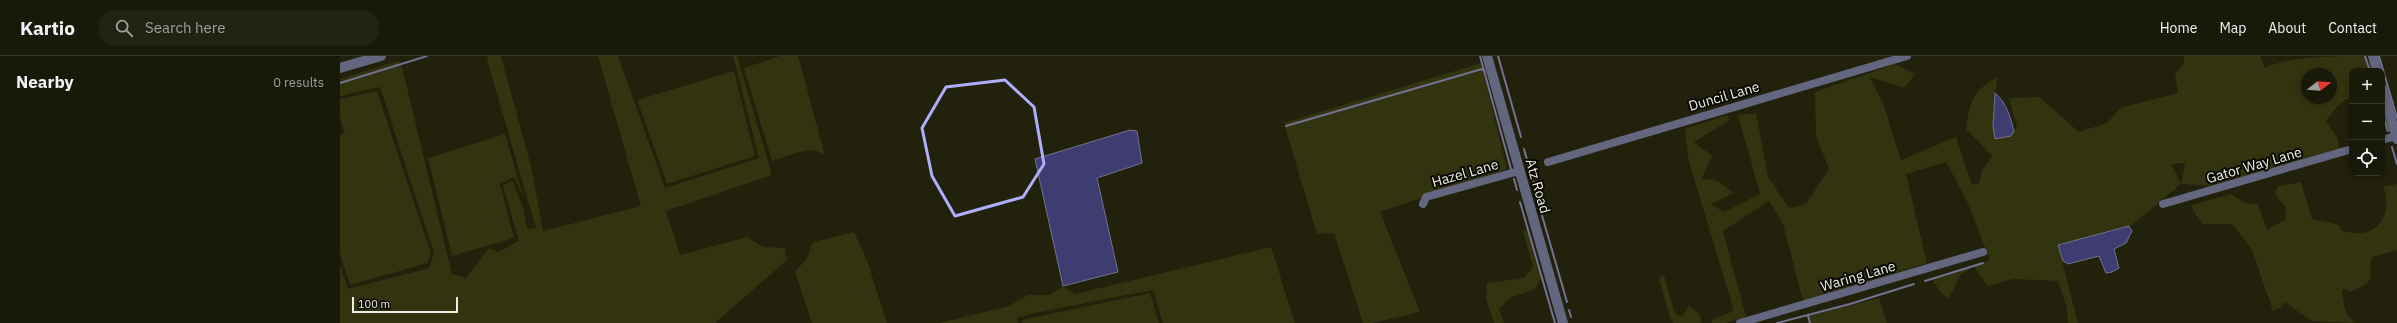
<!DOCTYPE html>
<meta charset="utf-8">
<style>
:root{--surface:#191909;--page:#222212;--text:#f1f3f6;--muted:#9fa09c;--line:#37382a}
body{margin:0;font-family:"IBM Plex Sans",sans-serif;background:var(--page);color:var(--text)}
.controls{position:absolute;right:12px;top:12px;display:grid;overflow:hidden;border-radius:8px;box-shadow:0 2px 6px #0003}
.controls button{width:36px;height:36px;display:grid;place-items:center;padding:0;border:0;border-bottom:1px solid var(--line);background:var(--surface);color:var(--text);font:20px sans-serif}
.compass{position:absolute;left:1961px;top:12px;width:36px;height:36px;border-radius:50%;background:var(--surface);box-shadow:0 2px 6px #0003;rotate:73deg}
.scale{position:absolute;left:12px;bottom:10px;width:106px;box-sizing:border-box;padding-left:4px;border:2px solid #eeefe2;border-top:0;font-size:11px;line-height:14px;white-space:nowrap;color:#eeefe2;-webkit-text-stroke:3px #0a0a03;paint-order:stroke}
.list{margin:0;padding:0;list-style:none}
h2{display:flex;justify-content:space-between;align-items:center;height:52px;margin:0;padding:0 16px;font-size:17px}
h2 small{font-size:13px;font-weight:400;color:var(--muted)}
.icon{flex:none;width:22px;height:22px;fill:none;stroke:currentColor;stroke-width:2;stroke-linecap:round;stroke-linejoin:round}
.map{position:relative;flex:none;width:2057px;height:267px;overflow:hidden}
header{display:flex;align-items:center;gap:24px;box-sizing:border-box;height:56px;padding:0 20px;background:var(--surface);border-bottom:1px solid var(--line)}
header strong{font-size:19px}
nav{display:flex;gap:22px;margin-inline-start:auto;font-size:14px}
.search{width:280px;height:36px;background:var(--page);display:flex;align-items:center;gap:10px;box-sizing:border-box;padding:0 14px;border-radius:16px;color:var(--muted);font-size:15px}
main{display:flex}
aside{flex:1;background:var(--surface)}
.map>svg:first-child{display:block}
.green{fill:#32330f;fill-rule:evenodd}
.water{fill:#3e3c70;stroke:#737292}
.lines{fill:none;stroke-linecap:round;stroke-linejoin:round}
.stream{stroke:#737292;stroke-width:2}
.minor{stroke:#64657e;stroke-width:8}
.tertiary{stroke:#64657e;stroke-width:10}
.marked{fill:none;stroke:#aeaefb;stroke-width:3;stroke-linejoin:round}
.labels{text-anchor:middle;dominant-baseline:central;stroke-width:4;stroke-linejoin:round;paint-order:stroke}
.street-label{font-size:14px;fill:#eeefe2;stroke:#0a0a03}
</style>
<header>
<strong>Kartio</strong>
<div class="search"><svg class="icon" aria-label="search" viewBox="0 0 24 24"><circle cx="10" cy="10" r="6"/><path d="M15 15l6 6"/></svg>Search here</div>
<nav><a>Home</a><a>Map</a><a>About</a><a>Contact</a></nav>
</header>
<main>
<aside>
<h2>Nearby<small>0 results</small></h2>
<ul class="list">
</ul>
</aside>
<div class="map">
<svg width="2057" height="267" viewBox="0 0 2057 267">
<rect width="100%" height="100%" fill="#21210c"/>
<!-- green -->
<path class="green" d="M148,0H161L191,110L203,175L301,150L258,0H278L325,132L419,102L393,0H397L432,119L326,155L340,199L407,181L423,191L445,192L447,204L375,267H0V208L8,233L89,212L94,197L40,31L0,40V23L58,5L62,11L112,218L126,222L149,192L158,196L179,185L163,130L172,124L183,151L187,173L196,172L147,4Z
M440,0H458L485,99C472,88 448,100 432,105L404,12Z
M1844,0H1920L1925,12C1948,0 1997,0 2026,0L2031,15H2012V45L2006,43L1994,54L1986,65L1998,83L1999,93L1874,130L1841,128L1792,169L1718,189L1738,267H1728L1727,251L1718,225L1673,223L1648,230L1634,211L1621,218L1609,242L1602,238L1591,222L1602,221L1650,204L1626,143L1606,106L1566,118L1587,207L1463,245L1443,168L1429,145L1383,175L1406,261L1385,267H1372L1371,264L1394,255L1348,102L1345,73L1387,59L1390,64L1354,86L1372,100L1362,122L1378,125L1394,137L1371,148L1384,156L1420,138L1398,59L1416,57L1428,121L1449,152L1466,148L1489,113L1476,80L1475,36L1555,8L1575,18L1564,32L1530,21L1543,47L1561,104L1616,81L1632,129L1639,127L1642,115L1652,100L1626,73C1629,47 1633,34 1657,21L1653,71L1671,80L1677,70L1669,42L1699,41L1739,76L1767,67L1780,52L1838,37L1835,18L1844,7ZM1967,18H1991V42H1967ZM1845,107V108L1841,128L1831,108Z
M1141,7L1167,113L1040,156L1080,256L1032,267H1023L994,177L977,178L944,67Z
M394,15L415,100L327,128L297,44Z
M37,35L91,197L88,207L10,229L0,197V80L5,77L0,62V43Z
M2042,49L2050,73L2042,79Z
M165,78L184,143L174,121L160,128L174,182L112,200L88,102Z
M1961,126L1972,163L1999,169L2002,175C2008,176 2017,178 2024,177C2045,172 2051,149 2043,131L2057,128V194L2033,201C2027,208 2034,219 2028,226C2024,231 2015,233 2010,236L2008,233L2002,234C2003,246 2005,261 2016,267L1971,265L1945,246L1942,251L1933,255L1912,194L1892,168H1863L1853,155L1852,149L1891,138L1905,147L1918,148L1927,174L1946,163L1945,151L1936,140L1935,135L1939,130Z
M1187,174L1201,223L1195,233L1170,242L1159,253L1164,267H1154L1146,243L1147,227L1184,222L1193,211L1183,175Z
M514,176L527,204L547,267H472L455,216L467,202L473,186Z
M931,191L955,267H823L813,234L694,257L677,262L678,267H599L669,250L688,239H709L723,230L735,238Z
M1324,219L1334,255L1337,259L1341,260L1346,255L1348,249L1360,259L1361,267H1333C1326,254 1324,237 1319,222Z
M810,237L819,267H682L681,264Z
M1539,242L1547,267H1468L1470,264L1468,260Z"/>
<!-- water -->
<path class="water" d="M1655,37C1667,47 1670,61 1674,75L1671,80L1655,83L1653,71Z
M790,74L797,75L802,107L757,122L778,216L723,230L695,103Z
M1789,170L1792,175L1786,187L1774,193L1779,212L1772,216L1766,217L1759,200L1728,208L1723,205L1718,189Z"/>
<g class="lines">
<!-- stream -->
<path class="stream" d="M1140,0L1171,113
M1158,0L1181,81
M2025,0L2030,15
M2039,0L2057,62
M0,27L87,0
M2042,56L2048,75
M946,70L1142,13L1145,16
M2052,91L2057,108
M1184,93L1199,146
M1174,123L1177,134
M1180,146L1215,267
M1201,156L1227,246
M1585,225L1643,207
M1229,254L1231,261
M1468,260L1470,267
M1437,267L1510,248L1574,228"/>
<!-- minor -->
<path class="minor" d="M2042,84L2056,80
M1208,106L1567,0
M1083,148L1086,141L1179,115
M1823,148L2012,93
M1400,267L1643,196"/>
<!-- tertiary -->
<path class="tertiary" d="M1147,0L1223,267
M2033,0L2037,15
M0,12L41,0
M2042,32L2057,83"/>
</g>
<!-- marked area -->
<path class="marked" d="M665,24L694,51L704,108L683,141L615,160L592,120L582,72L606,31Z"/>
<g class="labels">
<!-- street labels -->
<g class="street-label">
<text transform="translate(1384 40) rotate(-16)">Duncil Lane</text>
<text transform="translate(1914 109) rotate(-16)">Gator Way Lane</text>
<text transform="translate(1125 117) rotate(-16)">Hazel Lane</text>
<text transform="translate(1198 130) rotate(74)">Atz Road</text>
<text transform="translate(1518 220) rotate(-16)">Waring Lane</text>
</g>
</g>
</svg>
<div class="controls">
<button>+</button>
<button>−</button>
<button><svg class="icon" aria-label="locate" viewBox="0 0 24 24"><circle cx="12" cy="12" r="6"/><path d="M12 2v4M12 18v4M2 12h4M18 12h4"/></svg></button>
</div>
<svg class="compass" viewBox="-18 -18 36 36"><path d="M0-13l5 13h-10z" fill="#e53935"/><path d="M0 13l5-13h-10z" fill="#9fa09c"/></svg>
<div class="scale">100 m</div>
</div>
</main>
